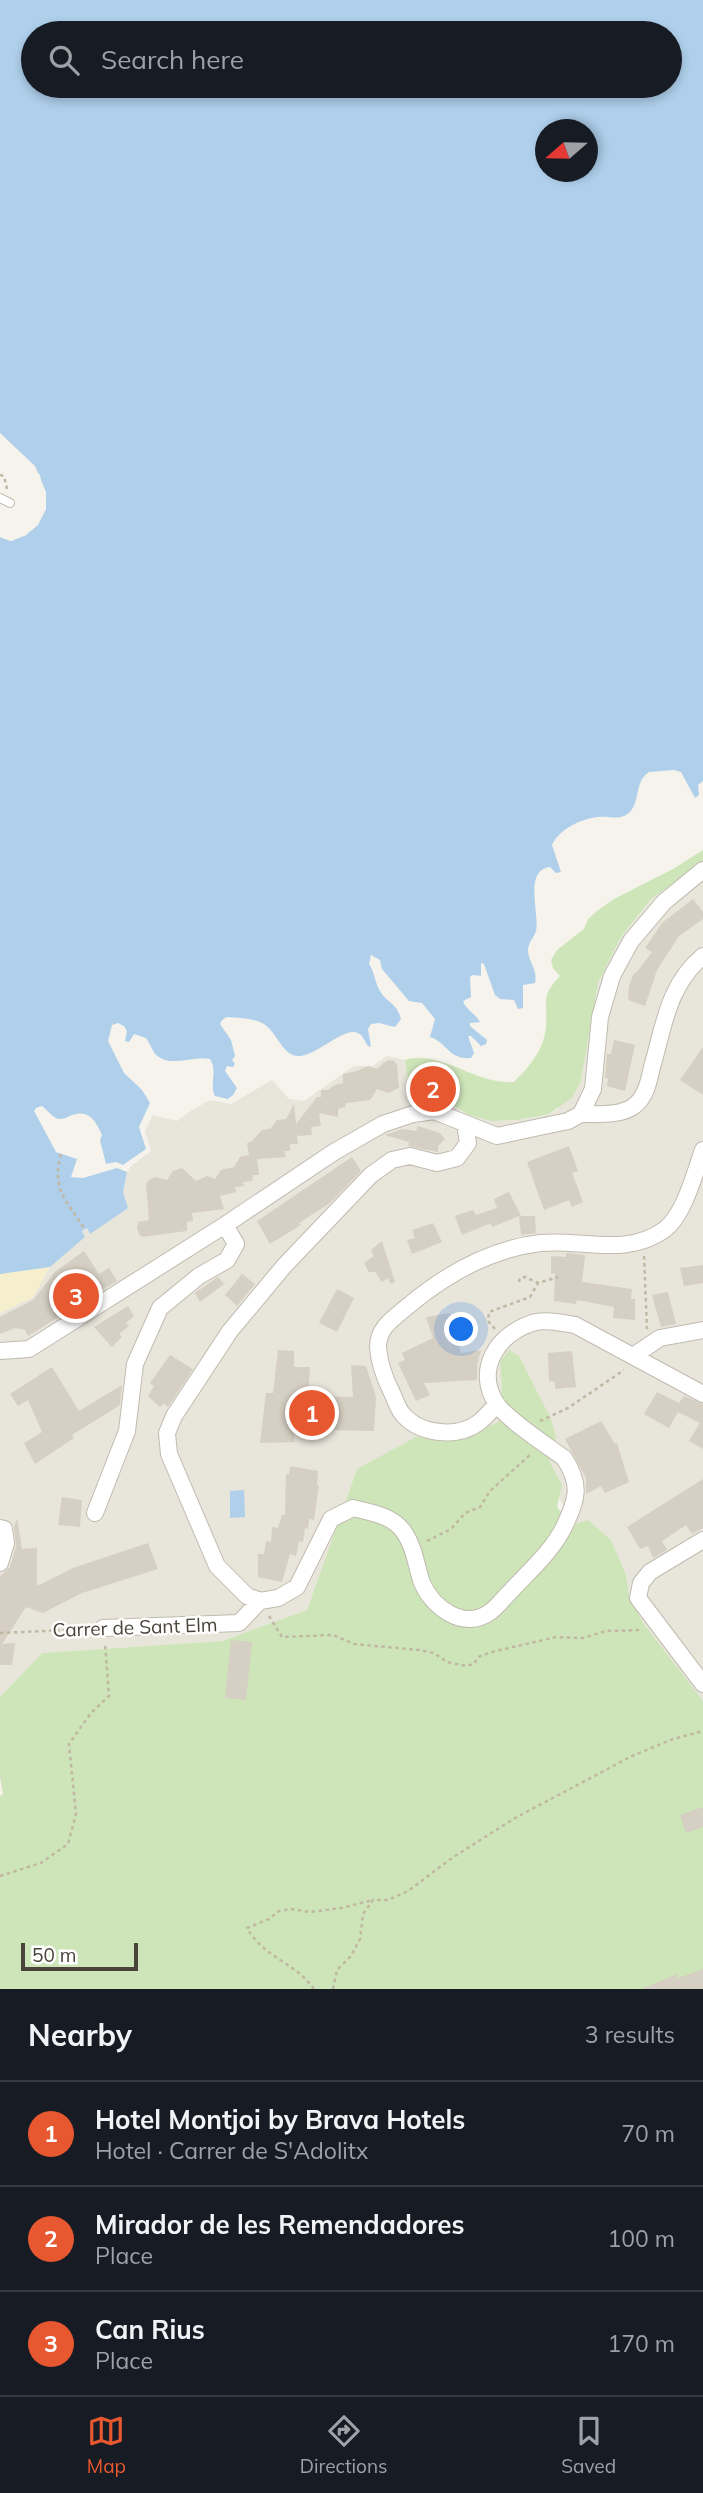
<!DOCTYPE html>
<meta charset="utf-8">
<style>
:root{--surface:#171b24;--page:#242831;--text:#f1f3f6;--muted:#9ea1a6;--line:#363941;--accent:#e85830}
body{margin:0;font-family:Mulish,sans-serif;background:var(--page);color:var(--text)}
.compass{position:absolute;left:535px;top:119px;width:63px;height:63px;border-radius:50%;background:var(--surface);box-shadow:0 4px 10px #0003;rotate:250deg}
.scale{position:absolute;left:21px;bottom:18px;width:117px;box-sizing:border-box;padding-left:7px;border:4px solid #49443a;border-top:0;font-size:19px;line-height:24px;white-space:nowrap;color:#49443a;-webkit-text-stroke:5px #fff;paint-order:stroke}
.you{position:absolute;left:462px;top:1330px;width:24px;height:24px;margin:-18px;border:5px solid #fff;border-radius:50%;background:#1a73e8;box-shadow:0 0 0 10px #1a73e833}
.badge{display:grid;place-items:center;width:46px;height:46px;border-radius:50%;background:var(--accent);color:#fff;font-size:23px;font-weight:700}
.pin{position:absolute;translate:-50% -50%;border:4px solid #fff;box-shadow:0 2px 7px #0006}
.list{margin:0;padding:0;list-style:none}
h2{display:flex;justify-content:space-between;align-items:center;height:91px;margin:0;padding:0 28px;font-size:30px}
h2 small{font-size:23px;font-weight:400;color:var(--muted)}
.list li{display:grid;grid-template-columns:46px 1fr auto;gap:21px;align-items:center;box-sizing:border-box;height:105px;padding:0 28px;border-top:2px solid var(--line)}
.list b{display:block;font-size:26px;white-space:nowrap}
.list p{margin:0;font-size:23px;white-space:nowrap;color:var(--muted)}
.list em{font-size:23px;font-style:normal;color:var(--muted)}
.icon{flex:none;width:38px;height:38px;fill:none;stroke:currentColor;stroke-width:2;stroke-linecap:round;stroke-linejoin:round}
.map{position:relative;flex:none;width:703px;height:1989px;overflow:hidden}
.search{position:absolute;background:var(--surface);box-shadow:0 4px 10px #0003;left:21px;right:21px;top:21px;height:77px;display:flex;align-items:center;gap:18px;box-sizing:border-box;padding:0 24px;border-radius:38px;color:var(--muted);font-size:26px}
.sheet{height:406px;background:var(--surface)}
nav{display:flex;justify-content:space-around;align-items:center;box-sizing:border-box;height:98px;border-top:2px solid var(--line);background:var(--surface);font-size:19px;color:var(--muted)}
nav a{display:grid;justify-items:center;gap:4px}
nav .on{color:var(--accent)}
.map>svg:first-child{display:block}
.residential{fill:#e8e5db}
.green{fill:#cee5b9}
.sand{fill:#f5efcd}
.water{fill:#afcfeb;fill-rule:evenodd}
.pier{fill:#f5f3ec}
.building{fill:#d6cfc3}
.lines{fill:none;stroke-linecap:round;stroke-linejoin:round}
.service-casing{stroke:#c0bbaf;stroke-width:10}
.minor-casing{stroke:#c0bbaf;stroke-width:18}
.path{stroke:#c0b8a2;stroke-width:2.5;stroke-dasharray:3.5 3.5;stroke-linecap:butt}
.service{stroke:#fff;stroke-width:8}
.minor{stroke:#fff;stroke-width:16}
.labels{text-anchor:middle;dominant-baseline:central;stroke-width:5;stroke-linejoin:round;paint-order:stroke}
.street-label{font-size:19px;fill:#49443a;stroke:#fff}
</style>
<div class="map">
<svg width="703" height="1989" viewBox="0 0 703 1989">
<rect width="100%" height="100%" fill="#f5f3ec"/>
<!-- residential -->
<path class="residential" d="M703,863V1723L612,1606L548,1475L357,1469L307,1610L222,1641L42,1653L0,1697V1313L33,1297L50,1267L85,1237L82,1231L87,1228L90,1233L128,1208L123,1192L127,1172L131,1166L151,1151L145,1131L153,1115L177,1121L192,1110L210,1100L231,1104L272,1080L289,1099L304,1101L354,1066H373L387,1056L405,1060L410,1095L423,1093L422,1081L443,1084L469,1115L491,1121L517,1120L549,1114L557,1110L581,1081L598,983L621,937L651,899Z"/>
<!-- green -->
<path class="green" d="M703,850V863L651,899L621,937L598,983L581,1081L572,1098L549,1114L517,1120L491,1121L469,1115L445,1100L442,1084L422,1081L423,1093L410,1095L405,1060C433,1050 469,1077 497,1081C502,1082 508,1082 514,1082C530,1066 544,1050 546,1026C548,1001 540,997 560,976L553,968L551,960L557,950L584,929L588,919L597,911L614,899L673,869Z
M509,1350L519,1356L551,1419L556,1437L549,1461L562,1485L557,1507L573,1525L588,1520L611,1540L626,1575L629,1597L643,1623L703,1701V1989H0V1796L3,1794L0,1777V1697L42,1653L222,1641L307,1610L357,1469L416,1437L481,1429L499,1422L502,1387L500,1361Z"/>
<!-- sand -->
<path class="sand" d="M50,1267L33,1297L0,1313V1274Z"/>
<!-- water -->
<path class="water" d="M0,0H703V781L698,785L699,795L695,798L681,772L674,770L649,772C633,782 642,805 626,815C618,820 607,816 598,817C582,818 558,830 552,845L561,872L556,873L550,867C523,870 540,915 536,931C534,938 528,942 528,951C529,963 538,970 535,983L523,985V1008L518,1009L514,1000L500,999L495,995L484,964L481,963V976L473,975L470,977L471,997L463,1001C466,1010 475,1013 480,1022L470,1023V1026L487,1040L486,1044L481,1046L471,1036H468L474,1053L471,1058C448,1060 447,1042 430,1037L435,1019L422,1003L409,1001L382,969L380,960L371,955L369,964C375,973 375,983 380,991C387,1003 397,1003 401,1019L395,1027L379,1023L371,1024L368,1029L371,1047L368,1046C365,1042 363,1035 358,1033C345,1026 316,1056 299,1056C282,1056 277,1032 264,1024C254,1018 238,1018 227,1017L222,1020L220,1024L231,1040L235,1056L232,1060L235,1064L233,1067L227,1066L225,1071L237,1088L233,1095L228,1099L215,1096C209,1084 218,1071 210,1059C194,1055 173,1067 159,1057C152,1053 151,1044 146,1038L134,1034L129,1042L125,1041L127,1031L124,1026L118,1023L112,1025L108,1041L124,1073L142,1090L150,1103L139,1127L146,1149L123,1165L116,1162L106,1164L100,1140L102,1135C96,1121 89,1109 72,1115C70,1116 64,1119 61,1119C54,1120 48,1110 42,1106L36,1108L34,1111L56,1152L77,1159L71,1177L83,1178L117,1168L127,1172L123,1192L128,1208L90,1234L87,1228L82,1231L85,1237L50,1267L0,1274V537L11,541L26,535L46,509L40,475L0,433ZM33,33H670V86H33ZM546,130H588V172H546Z
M244,1490L245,1517L230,1518V1491Z"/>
<!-- pier -->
<path class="pier" d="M0,433L35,466L46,492V509L38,525L26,535L11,541L0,537V534L11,537L24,532L35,523L43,508V493L32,469L0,438Z"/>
<!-- building -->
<path class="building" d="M693,899L703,912V919L679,936L657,970L645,1006L628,1000L629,986L634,973H636L652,952L645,948L662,923Z
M614,1040L635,1045L625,1091L607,1086L608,1078H605L607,1054H611Z
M703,1047V1095L680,1080Z
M389,1060L394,1061L397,1065L399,1088L388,1093L377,1089L370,1100L346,1103L345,1107L338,1109V1117L319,1113L321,1126L311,1127L312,1135L297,1136L298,1144H290V1151H284L286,1157L257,1159L259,1175H253L252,1181L243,1182L244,1186L235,1187L236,1192L220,1196L224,1209L192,1213L193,1221L187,1222V1231L142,1237L139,1234L137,1228L138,1222L149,1220L146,1184L149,1180L156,1177L167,1180L173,1171L182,1168L196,1181L207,1176L215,1179L221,1170L234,1167L240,1157L249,1155L247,1143L251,1142L262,1130L270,1129L277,1120L286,1119L294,1104L296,1124L317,1097H321V1090H328L335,1085L343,1083V1074L357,1071L368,1066L377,1069L383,1063Z
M418,1126L440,1133L445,1139L438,1146V1152L408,1146L409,1142L385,1135L402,1129L416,1131Z
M569,1146L578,1171L572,1173L583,1202L572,1207L569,1200L544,1210L527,1162Z
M352,1157L361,1171L330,1203L299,1223L301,1225L270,1244L257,1221Z
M509,1192L521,1216H519H535L536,1233L521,1235L519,1216L492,1227L491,1223L462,1235L455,1216L473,1210L476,1215L497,1208L494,1199Z
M433,1223L442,1242L412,1254L407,1240L415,1238L412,1230Z
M382,1241L395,1282L391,1284L388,1278L382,1282L375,1272H369L364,1263L374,1256L371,1250Z
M84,1251L99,1274L109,1268L117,1281L57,1315L59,1317L28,1336L25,1330L15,1328L0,1334V1317L33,1300L55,1272Z
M566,1253L585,1255L582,1282L632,1289L631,1299H635V1320L613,1318L614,1307L577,1300L576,1304L554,1301L555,1273L551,1274V1256L566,1257Z
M703,1265V1283L684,1286L680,1268Z
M242,1274L255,1284L237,1306L225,1295Z
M218,1277L224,1284L200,1302L195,1293Z
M337,1289L354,1298L337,1332L319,1323Z
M668,1292L676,1324L661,1327L652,1295Z
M128,1306L134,1316L126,1323L129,1326L119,1334L122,1337L112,1347L94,1327Z
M450,1313L461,1353L481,1350L477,1365V1380L424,1383L430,1395L416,1401L398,1363L405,1360L402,1353L433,1338L426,1317Z
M278,1350L294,1351V1367H310L308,1396L353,1397L351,1365L366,1366L376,1397L374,1431L293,1429L295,1442L260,1443L266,1393H273Z
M572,1351L576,1387L555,1389V1382L549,1381L548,1353Z
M170,1355L193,1369L168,1407L164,1403L160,1407L148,1396L154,1386L150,1383Z
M52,1367L79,1411L122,1385L120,1405L72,1435L74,1438L35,1464L24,1443L42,1432L28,1400L18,1406L10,1394Z
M657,1392L679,1403L684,1396L703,1404V1449L689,1441L700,1423L678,1412L669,1428L644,1414Z
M601,1421L615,1444L617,1443L629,1482L605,1493L601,1486L586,1494V1478L565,1439Z
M290,1466L318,1471L317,1485L319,1486L314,1520L309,1519L308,1529L305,1528L303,1542L299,1541L296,1556L290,1554L282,1582L258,1577V1554H264L266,1541L271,1542L272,1527L278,1528L282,1515H285L286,1474H289Z
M703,1479V1528L692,1534L686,1525L662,1541L667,1550L653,1558L648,1546L640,1549L627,1527Z
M62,1497L82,1500L80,1527L58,1525Z
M17,1518L22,1549L37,1548V1586L73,1568L148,1543L158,1569L82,1593L43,1613L26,1607L2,1644L15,1643L12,1665H0V1576L10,1567L16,1546L14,1528Z
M231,1640L252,1642L246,1700L225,1698Z
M703,1807V1827L686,1833L680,1815Z
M703,1969V1989H641L677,1974L678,1978Z"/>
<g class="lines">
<defs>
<path id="service" d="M0,498L10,503"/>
<path id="minor" d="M581,1114C596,1114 621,1116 634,1106C646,1097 649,1081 652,1067C664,1026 668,985 703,956
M465,1124L468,1143L457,1158L437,1163L410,1156L392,1160L371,1175L285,1265L230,1331L174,1416L167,1433L169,1454L217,1566L247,1596L260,1601L278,1598L297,1587L331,1519L353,1508C372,1513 392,1515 404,1532C415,1548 416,1566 422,1583C433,1608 464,1631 490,1612C497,1607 503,1599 509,1593C528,1572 551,1553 564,1527C577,1499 582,1485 564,1458C549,1447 505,1418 496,1403C475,1369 497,1335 532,1323C546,1319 562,1323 575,1325L703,1394
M0,1351L29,1349L225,1225L334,1152L383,1124L413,1114L434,1111L497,1136L568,1121L581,1114L593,1089L600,1017L612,976L631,941L664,902L703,870
M633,1356L660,1338L703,1330
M497,1404C491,1410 485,1418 478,1423C456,1439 417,1434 401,1412C397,1406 395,1399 392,1393C385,1379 379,1363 378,1347C378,1327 394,1318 408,1306C445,1275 491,1249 540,1243C583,1239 626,1257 664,1230C684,1216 695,1172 703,1150
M95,1513L127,1431L135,1364L160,1308L199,1276L227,1260L236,1244L225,1225
M0,1528L4,1529L6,1543L0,1563
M703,1540L650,1572L641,1583L638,1598L703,1684
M103,1628L239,1623L260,1601"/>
</defs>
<!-- service casing -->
<use href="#service" class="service-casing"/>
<!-- minor casing -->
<use href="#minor" class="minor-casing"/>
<!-- path -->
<path class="path" d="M0,475L4,476L7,489
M61,1154C51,1190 67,1201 85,1230
M644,1256L647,1329
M519,1282L520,1278L525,1277L538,1283
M495,1329L488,1321L489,1312L530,1297L538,1283L558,1277
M540,1421L568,1408L624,1370
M427,1541L451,1529L465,1513L480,1507L490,1491L532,1453
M269,1616L282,1637L333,1635L354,1644L419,1650L434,1653L447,1662L466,1666L474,1664L478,1657L492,1652L556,1637L583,1638L606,1631L643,1630
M0,1633L88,1629
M0,1876L41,1863L68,1844L76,1814L69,1744L91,1713L109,1696L105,1643
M314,1989C296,1963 263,1957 247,1928L269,1919L279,1911L291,1909L310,1912L341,1908L373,1900
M333,1989L337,1970L351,1956L360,1939L363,1914L373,1900H388L408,1891L452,1858L515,1818L632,1756L673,1739L703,1731"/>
<!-- service -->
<use href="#service" class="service"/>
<!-- minor -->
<use href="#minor" class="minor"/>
</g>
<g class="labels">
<!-- street labels -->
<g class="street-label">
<text transform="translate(135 1627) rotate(-2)">Carrer de Sant Elm</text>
</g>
</g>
</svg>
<svg class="compass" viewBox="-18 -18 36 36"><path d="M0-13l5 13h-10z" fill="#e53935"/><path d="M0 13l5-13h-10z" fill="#9ea1a6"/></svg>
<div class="scale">50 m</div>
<div class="you"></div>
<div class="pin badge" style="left:312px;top:1413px">1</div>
<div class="pin badge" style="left:433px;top:1089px">2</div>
<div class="pin badge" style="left:76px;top:1296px">3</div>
<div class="search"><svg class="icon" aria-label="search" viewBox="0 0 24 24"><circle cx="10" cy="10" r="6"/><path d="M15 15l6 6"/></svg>Search here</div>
</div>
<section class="sheet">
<h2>Nearby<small>3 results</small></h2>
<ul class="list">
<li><span class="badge">1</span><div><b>Hotel Montjoi by Brava Hotels</b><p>Hotel · Carrer de S'Adolitx</p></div><em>70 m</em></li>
<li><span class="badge">2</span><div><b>Mirador de les Remendadores</b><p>Place</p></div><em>100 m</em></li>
<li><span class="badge">3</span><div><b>Can Rius</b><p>Place</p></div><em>170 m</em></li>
</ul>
</section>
<nav>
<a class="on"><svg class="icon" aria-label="map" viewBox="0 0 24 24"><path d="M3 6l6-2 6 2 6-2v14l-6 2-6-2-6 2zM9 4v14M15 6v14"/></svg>Map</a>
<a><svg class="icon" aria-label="directions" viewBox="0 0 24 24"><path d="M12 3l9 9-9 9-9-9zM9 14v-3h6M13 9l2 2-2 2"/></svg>Directions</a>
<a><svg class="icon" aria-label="saved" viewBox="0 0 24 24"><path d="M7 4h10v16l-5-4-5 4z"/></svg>Saved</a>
</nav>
